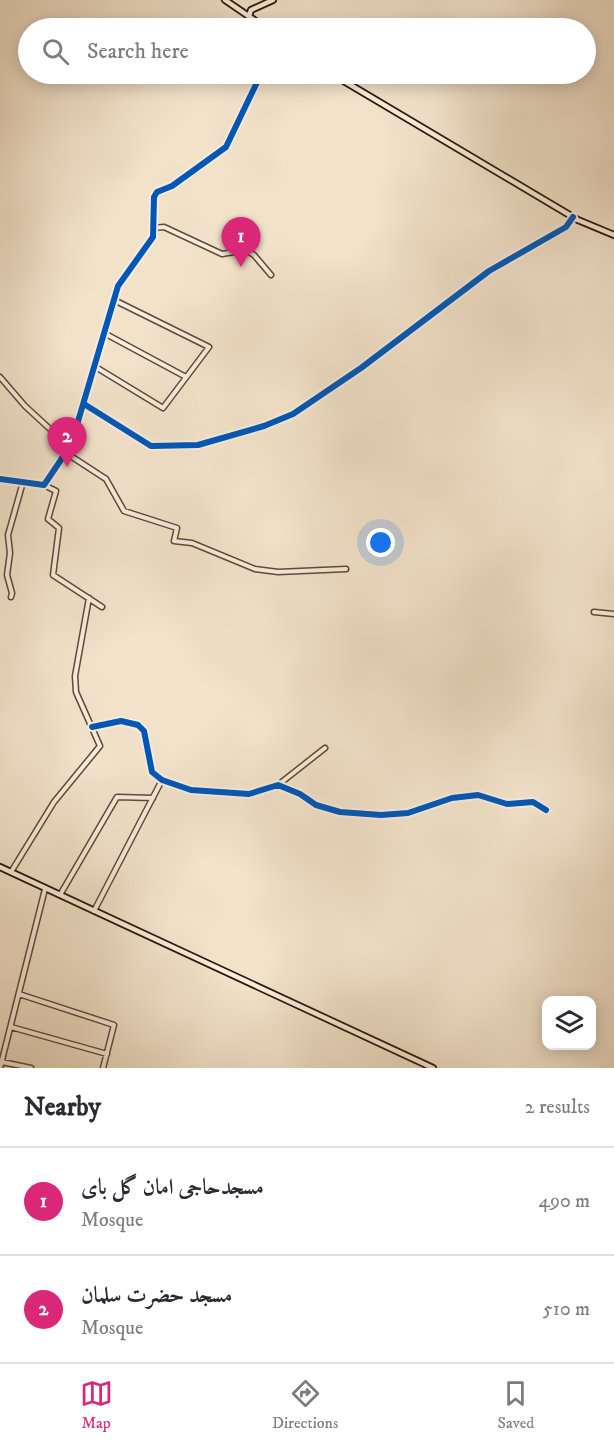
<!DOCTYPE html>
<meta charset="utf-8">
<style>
:root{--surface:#fff;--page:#f7f7f7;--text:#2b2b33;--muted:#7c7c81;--line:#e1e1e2;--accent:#db2777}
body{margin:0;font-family:"IM FELL DW Pica",Amiri,serif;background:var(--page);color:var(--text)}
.controls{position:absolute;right:18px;bottom:18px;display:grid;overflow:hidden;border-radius:12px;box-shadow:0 3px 15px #0003}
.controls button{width:54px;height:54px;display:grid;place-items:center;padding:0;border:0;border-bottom:2px solid var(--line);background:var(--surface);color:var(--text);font:30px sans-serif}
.you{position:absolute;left:381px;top:543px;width:21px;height:21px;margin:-15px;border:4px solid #fff;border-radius:50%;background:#1a73e8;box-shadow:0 0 0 9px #1a73e833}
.badge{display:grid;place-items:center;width:39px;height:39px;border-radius:50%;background:var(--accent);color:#fff;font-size:20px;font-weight:700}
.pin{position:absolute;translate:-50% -50px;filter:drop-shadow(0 2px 3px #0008)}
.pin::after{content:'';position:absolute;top:32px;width:21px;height:18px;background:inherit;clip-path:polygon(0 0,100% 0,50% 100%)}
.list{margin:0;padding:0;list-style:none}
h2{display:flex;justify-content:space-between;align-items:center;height:78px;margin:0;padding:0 24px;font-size:26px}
h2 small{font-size:20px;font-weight:400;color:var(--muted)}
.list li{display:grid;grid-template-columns:39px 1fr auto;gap:18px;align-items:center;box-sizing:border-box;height:108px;padding:0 24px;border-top:2px solid var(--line)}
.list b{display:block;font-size:22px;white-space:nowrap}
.list p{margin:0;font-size:20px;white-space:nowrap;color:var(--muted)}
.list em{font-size:20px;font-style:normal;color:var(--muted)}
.icon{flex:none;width:33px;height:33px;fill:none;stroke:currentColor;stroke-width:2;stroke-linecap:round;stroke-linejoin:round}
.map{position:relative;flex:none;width:614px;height:1068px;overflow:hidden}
.search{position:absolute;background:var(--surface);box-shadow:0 3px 15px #0003;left:18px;right:18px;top:18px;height:66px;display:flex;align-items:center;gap:15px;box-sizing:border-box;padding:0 21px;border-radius:33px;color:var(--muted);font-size:22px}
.sheet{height:294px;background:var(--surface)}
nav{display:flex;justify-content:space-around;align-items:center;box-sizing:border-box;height:84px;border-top:2px solid var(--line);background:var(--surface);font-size:16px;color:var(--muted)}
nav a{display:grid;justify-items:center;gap:3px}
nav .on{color:var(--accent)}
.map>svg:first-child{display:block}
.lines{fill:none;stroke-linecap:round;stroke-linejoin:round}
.street-casing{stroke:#5e4a36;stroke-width:7}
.secondary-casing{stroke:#2c1804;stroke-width:8}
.street{stroke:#f7ecdd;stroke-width:4}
.secondary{stroke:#f7ecdd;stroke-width:4.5}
.cycleway-casing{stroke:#f7ecdd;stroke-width:10}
.cycleway{stroke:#0057b8;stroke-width:6}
</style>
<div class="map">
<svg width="614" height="1068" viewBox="0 0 614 1068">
<rect width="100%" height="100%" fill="#f2e2ca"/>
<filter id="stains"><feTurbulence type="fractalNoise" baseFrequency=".00333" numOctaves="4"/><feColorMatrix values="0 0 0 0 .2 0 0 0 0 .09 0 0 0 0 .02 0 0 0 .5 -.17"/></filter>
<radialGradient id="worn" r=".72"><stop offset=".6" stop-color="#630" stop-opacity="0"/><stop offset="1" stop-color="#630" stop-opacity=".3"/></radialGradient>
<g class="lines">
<defs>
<path id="street" d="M153,228L164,227L222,254L246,250L254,255L271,275
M104,333L186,377
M94,366L163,408L209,347L114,300
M0,377L25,406L63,441L68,450
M84,404L151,446L198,445L264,426L293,414L361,368L489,271L566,227L573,217
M66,453L106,479L124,511L177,528L174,541L192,543L255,569L278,572L346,569
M44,485L56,491L48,519L59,528L53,575L102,607
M11,597L12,593L7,575L10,553L8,535L23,482
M594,612L614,614
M92,727L121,721L138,725L144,731L152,772L162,780L191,790L249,794L278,785L300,794L316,805L340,812L381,815L408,813L452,798L478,795L507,804L533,802L546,810
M278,785L325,748
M11,872L54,802L100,746L76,692L75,676L89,598
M60,895L117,797L153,798
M94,911L162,780
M19,994L114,1025L103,1068
M11,1027L107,1054
M2,1062L31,1068
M0,1068L45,889"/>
<path id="secondary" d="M225,0L266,28
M249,16L251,10L273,0
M332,74L578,220L614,235
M0,479L44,485L71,445L118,286L153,237L154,197L157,192L172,186L226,147L261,74
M0,867L433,1068"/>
</defs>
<!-- street casing -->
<use href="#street" class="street-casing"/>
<!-- secondary casing -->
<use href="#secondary" class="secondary-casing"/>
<!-- street -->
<use href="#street" class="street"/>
<!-- secondary -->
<use href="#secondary" class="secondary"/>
<defs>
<path id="cycleway" d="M84,404L151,446L198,445L264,426L293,414L361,368L489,271L566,227L573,217
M0,479L44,485L71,445L118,286L153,237L154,197L157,192L172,186L226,147L261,74
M92,727L121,721L138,725L144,731L152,772L162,780L191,790L249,794L278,785L300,794L316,805L340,812L381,815L408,813L452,798L478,795L507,804L533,802L546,810"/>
</defs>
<!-- cycleway casing -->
<use href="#cycleway" class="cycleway-casing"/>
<!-- cycleway -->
<use href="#cycleway" class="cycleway"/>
</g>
<rect width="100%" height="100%" filter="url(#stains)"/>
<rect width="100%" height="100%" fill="url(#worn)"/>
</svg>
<div class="controls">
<button><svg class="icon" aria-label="layers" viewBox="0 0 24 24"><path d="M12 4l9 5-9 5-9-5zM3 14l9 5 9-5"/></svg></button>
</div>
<div class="you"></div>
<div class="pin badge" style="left:241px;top:267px">1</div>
<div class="pin badge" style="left:67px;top:467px">2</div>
<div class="search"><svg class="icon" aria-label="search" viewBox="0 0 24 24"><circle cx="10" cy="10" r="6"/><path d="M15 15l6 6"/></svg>Search here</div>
</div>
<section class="sheet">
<h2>Nearby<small>2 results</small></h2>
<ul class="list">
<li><span class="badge">1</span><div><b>مسجدحاجی امان گل بای</b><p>Mosque</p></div><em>490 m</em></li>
<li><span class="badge">2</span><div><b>مسجد حضرت سلمان</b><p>Mosque</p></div><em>510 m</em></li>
</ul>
</section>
<nav>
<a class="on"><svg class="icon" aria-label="map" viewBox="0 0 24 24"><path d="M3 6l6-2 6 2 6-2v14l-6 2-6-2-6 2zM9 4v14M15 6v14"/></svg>Map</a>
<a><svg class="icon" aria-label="directions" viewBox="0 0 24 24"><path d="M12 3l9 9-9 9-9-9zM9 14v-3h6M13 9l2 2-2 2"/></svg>Directions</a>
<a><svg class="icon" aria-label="saved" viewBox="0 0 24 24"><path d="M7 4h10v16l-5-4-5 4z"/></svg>Saved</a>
</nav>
